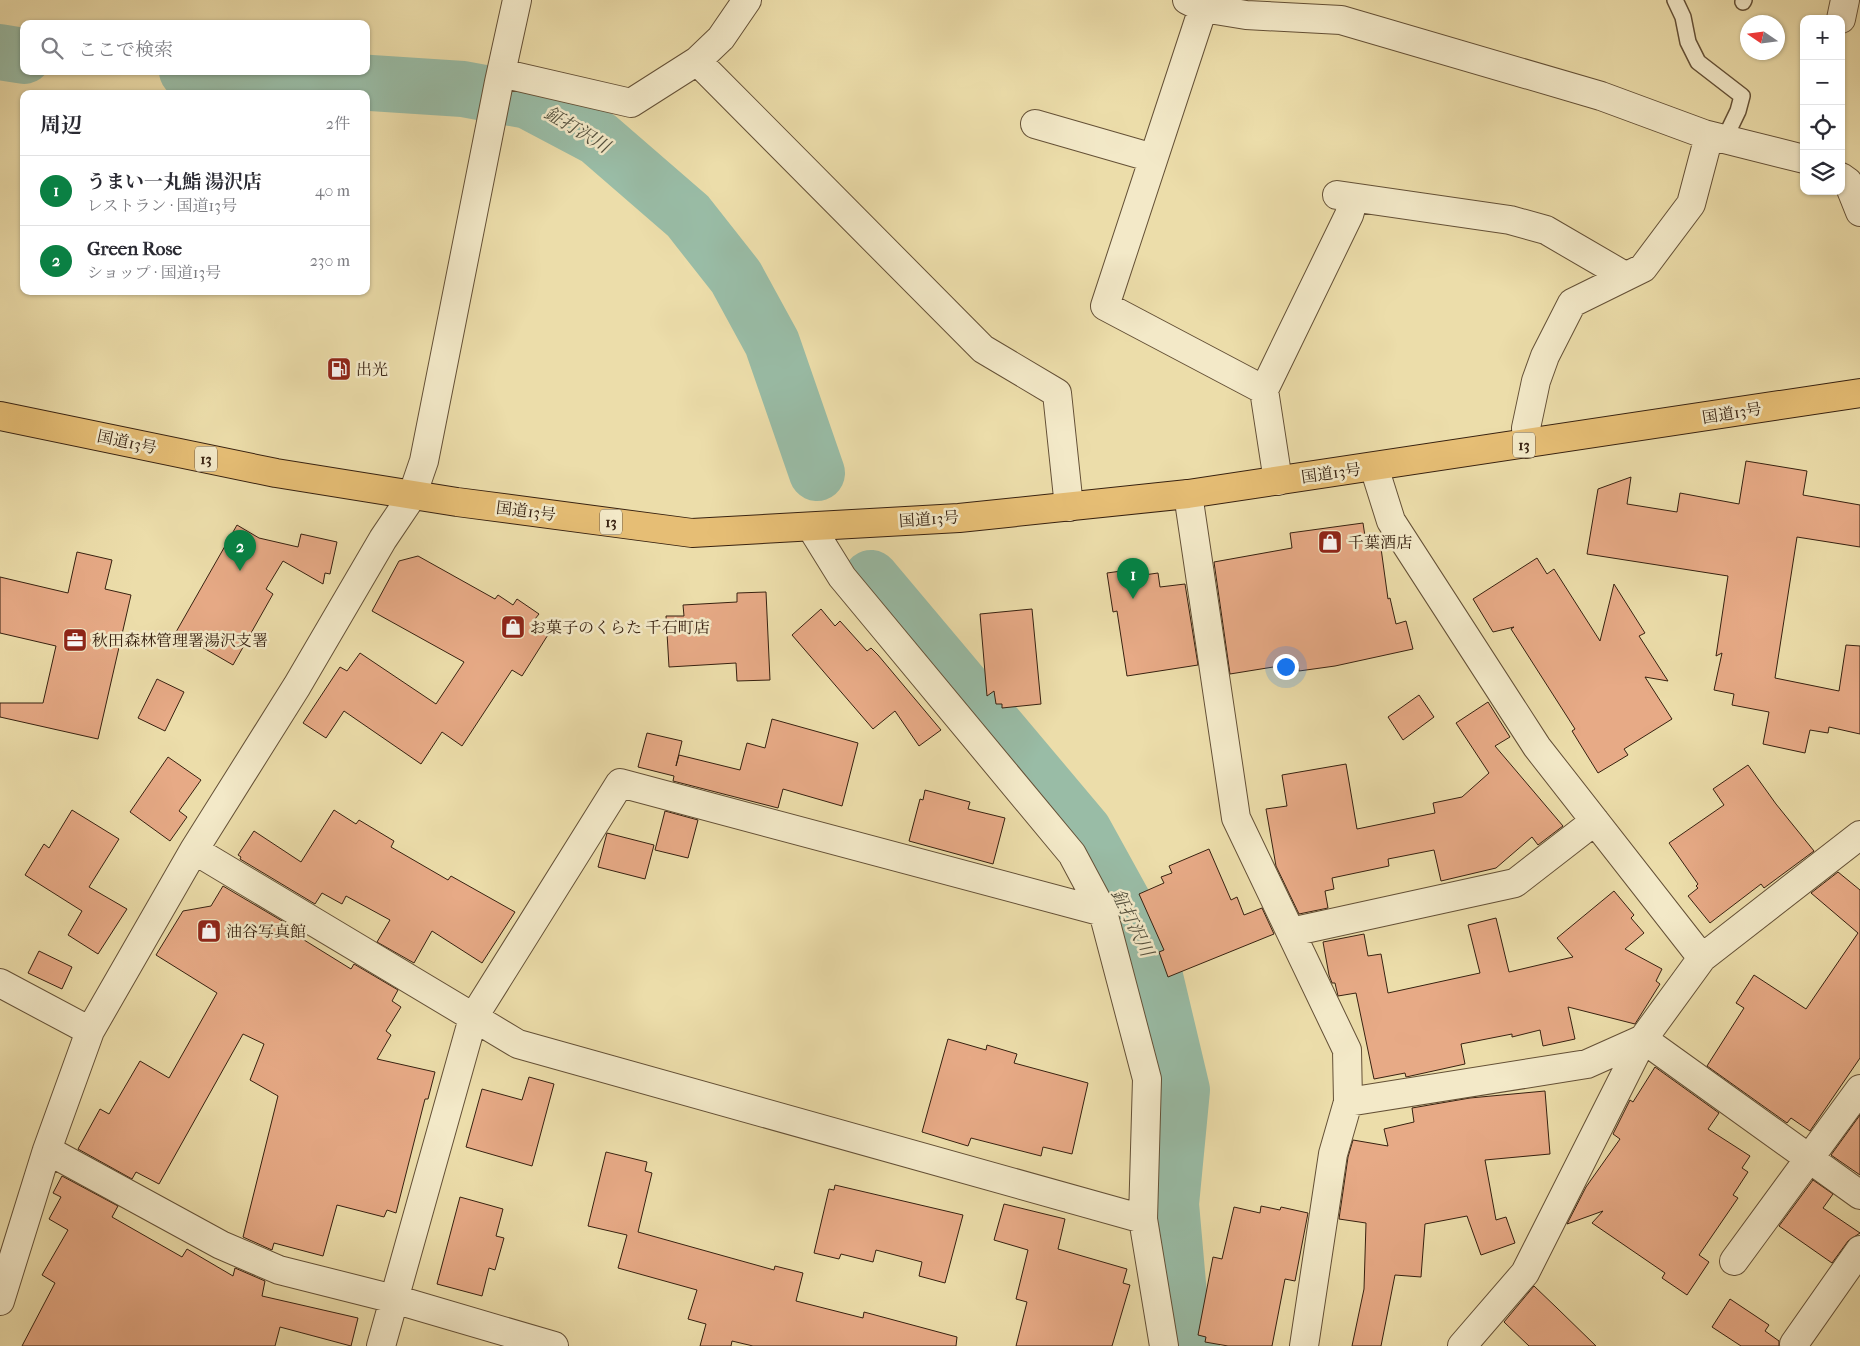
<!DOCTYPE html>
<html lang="ja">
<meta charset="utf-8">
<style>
:root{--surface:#fff;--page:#f2f2f3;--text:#2b2b33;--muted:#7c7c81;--line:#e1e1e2;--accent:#0b8043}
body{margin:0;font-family:"IM FELL French Canon","Noto Serif JP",serif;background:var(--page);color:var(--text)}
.controls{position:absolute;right:15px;top:15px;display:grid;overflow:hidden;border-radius:10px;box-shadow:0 1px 4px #0004}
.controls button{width:45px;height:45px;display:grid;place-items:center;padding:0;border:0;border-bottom:1px solid var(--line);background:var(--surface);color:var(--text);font:25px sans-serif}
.compass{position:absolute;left:1740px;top:15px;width:45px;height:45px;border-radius:50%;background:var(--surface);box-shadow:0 1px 4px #0004;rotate:283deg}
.you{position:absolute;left:1285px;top:666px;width:18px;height:18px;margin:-12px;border:4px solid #fff;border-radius:50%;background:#1a73e8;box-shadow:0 0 0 8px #1a73e833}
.badge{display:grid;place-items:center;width:32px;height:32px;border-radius:50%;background:var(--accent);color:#fff;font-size:16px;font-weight:700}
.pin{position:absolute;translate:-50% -41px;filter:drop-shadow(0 1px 2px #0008)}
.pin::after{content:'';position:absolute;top:26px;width:18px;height:15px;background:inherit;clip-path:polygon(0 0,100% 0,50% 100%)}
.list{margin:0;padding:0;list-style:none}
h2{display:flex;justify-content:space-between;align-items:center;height:65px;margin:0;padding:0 20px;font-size:21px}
h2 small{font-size:16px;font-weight:400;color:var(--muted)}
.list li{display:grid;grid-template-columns:32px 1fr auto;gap:15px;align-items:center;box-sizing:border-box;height:70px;padding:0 20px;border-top:1px solid var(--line)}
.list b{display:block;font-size:19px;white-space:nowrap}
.list p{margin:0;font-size:16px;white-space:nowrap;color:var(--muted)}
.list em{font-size:16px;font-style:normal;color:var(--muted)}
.icon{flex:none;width:28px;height:28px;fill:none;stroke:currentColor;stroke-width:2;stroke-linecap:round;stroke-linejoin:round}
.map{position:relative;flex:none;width:1860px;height:1346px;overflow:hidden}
.search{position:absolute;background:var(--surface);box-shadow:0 1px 4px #0004;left:20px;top:20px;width:350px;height:55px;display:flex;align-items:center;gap:12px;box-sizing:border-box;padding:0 18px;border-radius:10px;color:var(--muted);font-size:19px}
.panel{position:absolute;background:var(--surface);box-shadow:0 1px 4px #0004;left:20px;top:90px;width:350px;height:205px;border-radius:10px}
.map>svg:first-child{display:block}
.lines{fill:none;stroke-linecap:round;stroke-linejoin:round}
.river{stroke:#99bca6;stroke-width:56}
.building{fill:#e7aa86;stroke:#372110}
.service-casing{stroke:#645036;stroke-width:18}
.minor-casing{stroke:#645036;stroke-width:30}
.trunk-casing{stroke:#372110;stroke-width:30}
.service{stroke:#f3e9c8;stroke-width:15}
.minor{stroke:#f3e9c8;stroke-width:28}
.trunk{stroke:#e6be75;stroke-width:28}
.labels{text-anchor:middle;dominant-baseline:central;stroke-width:5;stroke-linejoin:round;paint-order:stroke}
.shield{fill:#f3e9c8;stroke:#6f5d47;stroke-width:1}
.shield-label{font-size:15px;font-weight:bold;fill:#372110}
.poi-label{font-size:16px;fill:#372110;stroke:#f3e9c8;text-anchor:start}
.street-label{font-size:16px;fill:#372110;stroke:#f3e9c8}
.water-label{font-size:18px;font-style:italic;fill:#54503d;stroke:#f3e9c8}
</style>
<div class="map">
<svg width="1860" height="1346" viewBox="0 0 1860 1346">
<rect width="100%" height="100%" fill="#ecddaa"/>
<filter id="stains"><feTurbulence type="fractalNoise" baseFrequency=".004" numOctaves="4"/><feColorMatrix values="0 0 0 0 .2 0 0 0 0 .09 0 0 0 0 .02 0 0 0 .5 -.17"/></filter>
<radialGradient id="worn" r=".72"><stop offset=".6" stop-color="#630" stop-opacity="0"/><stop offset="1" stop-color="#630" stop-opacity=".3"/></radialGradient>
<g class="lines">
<!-- river -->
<path class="river" d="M0,52L24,56
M187,71L463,89L528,101L598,138L688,216L736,277L772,343L817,473
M871,578L1084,831L1148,947L1182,1090L1171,1204L1182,1329L1192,1346"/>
</g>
<!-- building -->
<path class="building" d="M1746,461L1807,471L1803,495L1860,505V547L1797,537L1775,678L1839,691L1846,645L1860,646V734L1829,727L1828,733L1810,730L1805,753L1763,744L1769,712L1732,705L1734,694L1714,690L1722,653L1716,656L1728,576L1587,554L1598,489L1631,477L1627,504L1677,512L1680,493L1739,504Z
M1363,523L1366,543L1380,541L1388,599L1390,598L1396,624L1406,621L1413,649L1335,666L1299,671L1298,663L1230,674L1214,562L1292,548L1290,533Z
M237,525L259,538L298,547L301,534L337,542L330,574L325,573L323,584L283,561L266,589L273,594L233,665L176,632Z
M77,552L112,560L105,589L131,595L98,739L0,717V703H43L56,646L0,633V577L68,593Z
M418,556L495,599L498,595L513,605L517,599L539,614L535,619L551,630L522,676L512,670L462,746L442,732L421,764L344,711L326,738L303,723L340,667L347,671L360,653L436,704L464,662L372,611L399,561Z
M1537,558L1547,574L1554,569L1600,641L1614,584L1645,633L1639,636L1668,681L1645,677L1672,719L1624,749L1628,755L1598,773L1572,731L1575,729L1511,629L1514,627L1493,632L1473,599Z
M1143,568L1144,575L1158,573L1160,587L1185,584L1198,665L1127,676L1117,611L1113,612L1107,573Z
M766,592L770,680L737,681L736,663L669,667L666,616H684L683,605L737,602V593Z
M821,609L835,626L840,621L867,651L871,648L878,655L941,730L919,746L895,711L873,729L792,635Z
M1032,609L1041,704L1002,708V704H996L994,691L987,696L980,614Z
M157,679L184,692L165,731L138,718Z
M1419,695L1434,717L1403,740L1388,717Z
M1488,702L1510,737L1495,746L1563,826L1538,845L1532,837L1496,868L1441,881L1434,850L1388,859L1389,866L1332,878L1334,889L1325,891L1328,908L1299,914L1276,866L1266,809L1287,806L1282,775L1346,764L1357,829L1435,813L1433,803L1462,797L1489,773L1456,723Z
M772,719L858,743L842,806L783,789L778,808L673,781L674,776L638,767L647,733L682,741L676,766L679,755L740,770L747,743L765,748Z
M168,757L201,780L179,811L187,817L170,841L130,812Z
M1748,765L1776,804L1814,851L1764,888L1761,884L1710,923L1688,896L1698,888L1696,886L1698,884L1669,843L1724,805L1713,789Z
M925,790L970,802L968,809L1005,818L993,864L909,841L920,799L923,800Z
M72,810L119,839L89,887L127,909L98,954L68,935L82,911L25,875L44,844L49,848Z
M334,810L356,824L359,820L394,841L391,847L448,880L451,876L515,912L482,963L432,931L414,963L377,942L390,920L346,896L342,904L322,893L315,904L240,859L241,857L238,855L254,831L301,862Z
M665,811L698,820L688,858L655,850Z
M607,833L654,845L645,879L598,867Z
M1209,849L1231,900L1237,897L1244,915L1262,908L1274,934L1168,977L1159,952L1164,950L1139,894L1164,883L1161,877L1172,873L1169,866Z
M1838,872L1860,890V1058L1810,1131L1791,1118L1787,1123L1707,1066L1744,1008L1736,1003L1754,975L1806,1009L1858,933L1811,893Z
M223,886L299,931L296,935L351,969L354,964L398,990L392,1001L401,1007L386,1031L391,1035L377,1059L435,1072L428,1099H425L396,1213L387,1210L384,1217L337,1205L323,1256L274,1243L272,1250L243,1237L278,1096L250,1080L264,1044L243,1034L159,1184L136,1172L132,1179L78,1149L100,1109L109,1114L140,1061L169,1078L217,993L156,955L183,911L211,906Z
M1614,891L1634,915L1631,918L1644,933L1625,949L1662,969L1656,981L1660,984L1635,1024L1568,1007L1575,1039L1543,1046L1540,1030L1512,1037V1034L1461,1044L1465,1064L1406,1077L1405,1073L1374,1079L1356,993L1338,996L1335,983H1332L1329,975L1323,942L1364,934L1368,956L1381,954L1388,993L1480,973L1468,925L1496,918L1509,972L1573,957L1557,938Z
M39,951L72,967L62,989L28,973Z
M948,1039L986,1050L987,1045L1017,1054L1014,1063L1088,1083L1072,1154L1043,1147L1041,1156L971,1138L968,1146L922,1132Z
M1655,1067L1719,1113L1708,1129L1750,1156L1742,1168L1748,1172L1733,1195L1738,1198L1699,1255L1709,1262L1687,1295L1662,1278L1665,1273L1592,1223L1603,1211L1567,1224L1586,1187L1620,1139L1613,1134L1630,1100L1633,1102Z
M529,1077L554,1084L532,1166L466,1147L482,1089L522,1100Z
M1545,1091L1550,1154L1485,1160L1496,1220L1506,1217L1515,1243L1481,1255L1467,1216L1425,1224L1421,1277L1395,1275L1381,1346H1352L1364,1289L1366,1223L1339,1219L1348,1157L1353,1140L1388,1146L1384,1129L1414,1122L1412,1108L1470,1098Z
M1860,1115V1175L1831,1155Z
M606,1152L647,1162L645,1171L652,1173L638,1232L774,1270L775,1266L803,1273L796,1301L863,1318L864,1312L957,1337L956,1346H753L732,1341L731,1346H700L706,1324L688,1319L697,1290L618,1268L627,1235L588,1226Z
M62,1176L118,1206L112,1217L182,1257L187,1249L233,1276L235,1268L265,1281L262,1296L358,1318L351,1346L280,1327L275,1346H22L55,1283L42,1275L68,1230L49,1219L61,1197L53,1193Z
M1813,1180L1833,1194L1823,1208L1860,1233L1848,1241L1832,1263L1779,1226Z
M835,1185L963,1215L945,1283L919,1276L922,1262L876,1250L873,1262L841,1254L839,1259L814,1253L829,1189L834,1190Z
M460,1197L503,1209L496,1236L504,1238L495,1270L489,1268L482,1296L437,1284Z
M1004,1204L1065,1219L1058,1249L1127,1269L1123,1283L1130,1285L1112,1346H1016L1027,1302L1016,1299L1028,1250L994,1240Z
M1261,1206L1280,1210L1281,1207L1308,1213L1295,1281L1285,1279L1272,1346H1228L1205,1342L1206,1337L1198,1335L1213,1257L1222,1259L1234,1207L1260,1213Z
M1534,1286L1557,1308L1596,1346H1529L1504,1322Z
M1730,1299L1769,1325L1765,1331L1779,1341V1346H1741L1712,1327Z"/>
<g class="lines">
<defs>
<path id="service" d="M1675,0L1683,17L1688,42L1698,62L1742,96L1738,111L1724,140
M1743,2L1744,0"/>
<path id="minor" d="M1187,0L1203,8L1246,15L1341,20L1601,96L1704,134L1804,159
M1203,8L1105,306L1264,390
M1841,19L1845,0
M697,61L983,349L1057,393L1069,507
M501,73L631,103L697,61L721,38L747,0
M1035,124L1153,158
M1841,177L1848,182L1860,212
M1337,195L1510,220L1546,230L1625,276
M1527,444L1526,428L1536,381L1545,356L1572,303L1643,268L1691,204L1709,136
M1374,467L1391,521L1537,747L1702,958
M1278,481L1264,390L1349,215L1354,198
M1188,494L1236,818L1347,1050L1348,1102L1587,1064L1643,1039L1702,958L1860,835
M811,527L842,577L1072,854L1103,912L1147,1079L1143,1219L1164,1346
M194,850L518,1044L1143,1219
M1291,932L1515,883L1595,821
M0,983L90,1031
M47,1150L221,1245L279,1270L394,1299L554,1346
M1734,1261L1860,1089
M0,1301L47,1150L90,1031L194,850L297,686L383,539L412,496L424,461L499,82L517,0
M1794,1344L1860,1250
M381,1346L473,1018L620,783L1103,912
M1304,1346L1333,1154L1348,1102
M1462,1346L1525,1273L1643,1039L1860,1195"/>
<path id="trunk" d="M0,416L276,473L457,502L692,533L959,518L1188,494L1860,393"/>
</defs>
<!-- service casing -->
<use href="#service" class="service-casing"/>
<!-- minor casing -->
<use href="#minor" class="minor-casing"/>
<!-- trunk casing -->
<use href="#trunk" class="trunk-casing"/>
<!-- service -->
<use href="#service" class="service"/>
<!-- minor -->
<use href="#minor" class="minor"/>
<!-- trunk -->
<use href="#trunk" class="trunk"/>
</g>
<!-- icons -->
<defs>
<symbol id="fuel-square" viewBox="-11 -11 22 22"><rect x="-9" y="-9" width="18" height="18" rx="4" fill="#8f2418" stroke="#f3e9c8"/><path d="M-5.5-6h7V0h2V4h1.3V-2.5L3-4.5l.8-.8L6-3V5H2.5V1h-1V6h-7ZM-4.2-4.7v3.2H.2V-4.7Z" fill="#fff"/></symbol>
<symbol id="shop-square" viewBox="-11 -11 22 22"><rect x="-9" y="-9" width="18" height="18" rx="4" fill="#8f2418" stroke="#f3e9c8"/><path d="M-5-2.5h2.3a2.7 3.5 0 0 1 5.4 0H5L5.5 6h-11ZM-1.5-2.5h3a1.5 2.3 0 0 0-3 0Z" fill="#fff"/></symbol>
<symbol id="office-square" viewBox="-11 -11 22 22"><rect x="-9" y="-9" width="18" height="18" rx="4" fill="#8f2418" stroke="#f3e9c8"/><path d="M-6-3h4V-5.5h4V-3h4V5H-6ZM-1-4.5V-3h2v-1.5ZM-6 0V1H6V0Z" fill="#fff"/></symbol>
</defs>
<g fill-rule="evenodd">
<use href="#fuel-square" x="325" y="355" width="28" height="28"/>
<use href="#shop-square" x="1316" y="528" width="28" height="28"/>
<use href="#shop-square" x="499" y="613" width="28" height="28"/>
<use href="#office-square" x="61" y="626" width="28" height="28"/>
<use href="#shop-square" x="195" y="917" width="28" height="28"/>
</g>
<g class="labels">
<!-- shield labels -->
<g class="shield">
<rect x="1513" y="432.5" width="22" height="25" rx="4"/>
<rect x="195" y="446.5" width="22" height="25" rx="4"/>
<rect x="600" y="509.5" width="22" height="25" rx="4"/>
</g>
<g class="shield-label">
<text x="1524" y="445">13</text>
<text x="206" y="459">13</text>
<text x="611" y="522">13</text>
</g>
<!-- poi labels -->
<g class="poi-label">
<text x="356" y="369">出光</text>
<text x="1348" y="542">千葉酒店</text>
<text x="530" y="627">お菓子のくらた 千石町店</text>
<text x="92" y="640">秋田森林管理署湯沢支署</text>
<text x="226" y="931">油谷写真館</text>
</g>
<!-- street labels -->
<g class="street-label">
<text transform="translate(1732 413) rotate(-9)">国道13号</text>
<text transform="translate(127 442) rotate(12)">国道13号</text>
<text transform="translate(1331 473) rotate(-8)">国道13号</text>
<text transform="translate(526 511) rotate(7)">国道13号</text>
<text transform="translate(929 519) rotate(-4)">国道13号</text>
</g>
<!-- water labels -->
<g class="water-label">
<text transform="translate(577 130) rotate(31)">鉦打沢川</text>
<text transform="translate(1132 923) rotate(64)">鉦打沢川</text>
</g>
</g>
<rect width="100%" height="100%" filter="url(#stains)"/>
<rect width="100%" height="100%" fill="url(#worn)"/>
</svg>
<div class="controls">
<button>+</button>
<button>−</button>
<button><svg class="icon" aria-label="locate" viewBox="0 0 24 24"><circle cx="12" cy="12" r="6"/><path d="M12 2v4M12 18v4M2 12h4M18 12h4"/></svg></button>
<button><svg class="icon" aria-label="layers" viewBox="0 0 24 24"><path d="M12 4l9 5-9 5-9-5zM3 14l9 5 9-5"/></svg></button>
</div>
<svg class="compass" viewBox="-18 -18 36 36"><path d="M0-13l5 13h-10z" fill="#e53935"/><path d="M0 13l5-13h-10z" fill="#7c7c81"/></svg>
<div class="you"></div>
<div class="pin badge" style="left:1133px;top:599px">1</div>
<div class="pin badge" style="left:240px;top:571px">2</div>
<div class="search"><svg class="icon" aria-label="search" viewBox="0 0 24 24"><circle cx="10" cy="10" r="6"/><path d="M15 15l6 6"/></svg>ここで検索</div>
<section class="panel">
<h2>周辺<small>2件</small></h2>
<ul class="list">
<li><span class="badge">1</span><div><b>うまい一丸鮨 湯沢店</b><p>レストラン · 国道13号</p></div><em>40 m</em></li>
<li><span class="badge">2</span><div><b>Green Rose</b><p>ショップ · 国道13号</p></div><em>230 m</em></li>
</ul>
</section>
</div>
